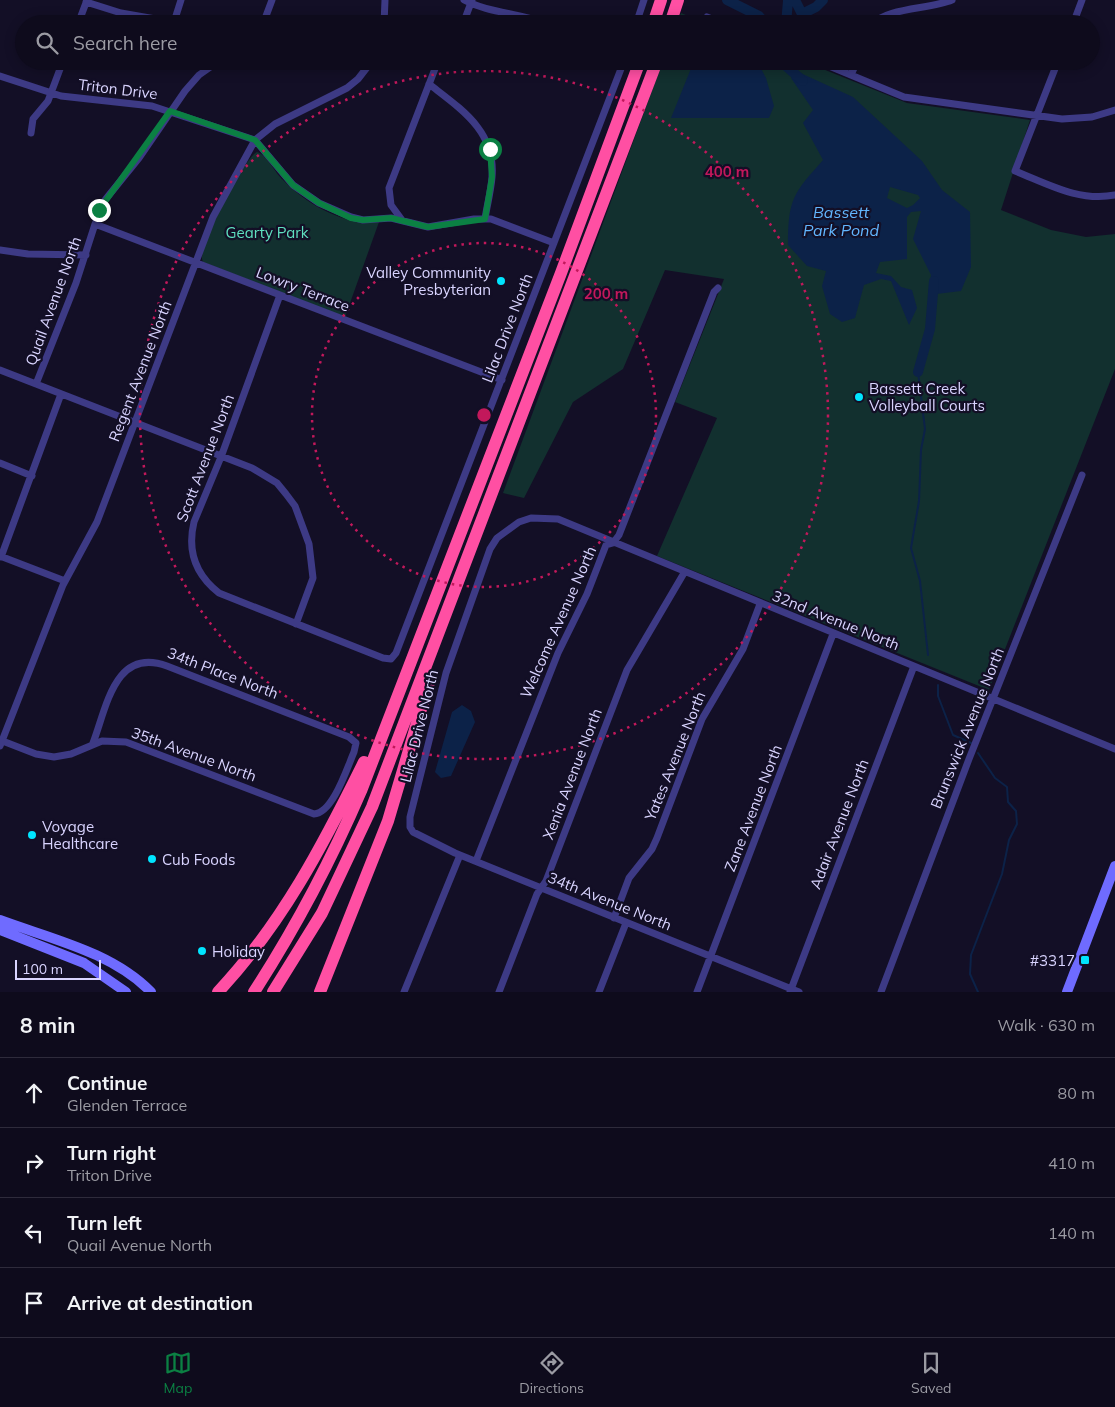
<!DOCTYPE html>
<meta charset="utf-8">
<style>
:root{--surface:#0e0b1c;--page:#171425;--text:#f1f3f6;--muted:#9b9ba3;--line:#2e2b3b;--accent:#0b8043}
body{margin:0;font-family:Mulish,sans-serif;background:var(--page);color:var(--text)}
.scale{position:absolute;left:15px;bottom:12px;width:86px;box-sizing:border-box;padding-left:5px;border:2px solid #d9d4ff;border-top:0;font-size:14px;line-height:18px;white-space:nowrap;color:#d9d4ff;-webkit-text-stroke:4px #130f26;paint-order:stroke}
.stop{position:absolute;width:15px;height:15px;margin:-11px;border:4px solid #0b8043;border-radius:50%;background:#fff}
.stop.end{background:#0b8043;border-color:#fff;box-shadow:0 1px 5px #0008}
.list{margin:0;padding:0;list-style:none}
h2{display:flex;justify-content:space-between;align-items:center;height:65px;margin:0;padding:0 20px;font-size:21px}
h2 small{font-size:16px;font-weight:400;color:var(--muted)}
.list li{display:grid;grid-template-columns:32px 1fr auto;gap:15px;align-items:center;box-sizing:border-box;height:70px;padding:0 20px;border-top:1px solid var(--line)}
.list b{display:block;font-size:19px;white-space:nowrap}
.list p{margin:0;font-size:16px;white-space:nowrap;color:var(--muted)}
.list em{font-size:16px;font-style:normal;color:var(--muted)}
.icon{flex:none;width:28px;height:28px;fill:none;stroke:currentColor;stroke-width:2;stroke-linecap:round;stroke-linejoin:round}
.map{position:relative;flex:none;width:1115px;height:992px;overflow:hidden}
.search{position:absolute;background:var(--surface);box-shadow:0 2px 12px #0003;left:15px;right:15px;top:15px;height:55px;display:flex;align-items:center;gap:12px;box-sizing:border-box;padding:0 18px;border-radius:28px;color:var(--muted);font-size:19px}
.sheet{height:345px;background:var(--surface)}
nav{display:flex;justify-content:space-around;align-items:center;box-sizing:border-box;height:70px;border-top:1px solid var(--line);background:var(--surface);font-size:14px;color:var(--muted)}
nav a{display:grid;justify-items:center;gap:2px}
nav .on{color:var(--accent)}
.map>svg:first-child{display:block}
.green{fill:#12302f}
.water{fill:#0c2248;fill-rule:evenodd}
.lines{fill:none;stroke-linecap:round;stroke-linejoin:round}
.stream{stroke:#0c2248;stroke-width:2}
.river{stroke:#0c2248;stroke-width:10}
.street{stroke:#3d3a85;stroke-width:7}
.secondary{stroke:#6f6bff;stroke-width:10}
.highway{stroke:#ff4fa3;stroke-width:12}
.route{stroke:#0b8043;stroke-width:6}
.ring{fill:none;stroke:#c2185b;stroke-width:2.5;stroke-dasharray:2.5 5}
.poi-dot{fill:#00e5ff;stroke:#130f26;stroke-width:2}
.labels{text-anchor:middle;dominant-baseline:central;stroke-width:4.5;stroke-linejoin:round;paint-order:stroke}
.street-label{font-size:15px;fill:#d9d4ff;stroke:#130f26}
.park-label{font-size:15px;fill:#5fe0c0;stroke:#130f26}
.poi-label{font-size:15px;fill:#d9d4ff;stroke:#130f26;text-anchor:start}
.water-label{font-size:16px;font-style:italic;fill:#62b6ff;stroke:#130f26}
.centre{fill:#c2185b;stroke:#130f26;stroke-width:2.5}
.ring-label{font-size:15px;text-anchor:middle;font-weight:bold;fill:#c2185b;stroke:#130f26;stroke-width:4.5;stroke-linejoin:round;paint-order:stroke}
</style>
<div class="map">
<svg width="1115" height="992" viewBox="0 0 1115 992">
<rect width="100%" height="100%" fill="#130f26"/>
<!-- green -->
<path class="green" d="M681,13L708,24H677Z
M663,61H803L907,103L1030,120L1001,210L1051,230L1086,237L1115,234V369L989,690L657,556L717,418L675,402L724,279L665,270L623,369L573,402L524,498L503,493Z
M257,152C268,155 274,172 283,180C307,204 343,226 379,222L345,317L203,262L202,259C200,244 245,157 257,152Z"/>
<!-- water -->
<path class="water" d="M694,61H757L766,78L774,106L769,118H671Z
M796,71L853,97L922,161L942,190L970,212L971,267L961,291L928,295L931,275L913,239L921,211L911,212L907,217V259L880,262L876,273L891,276L901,287L912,290L917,308L909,325L891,281L881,279L864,285L855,318L842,322L830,314L822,286L826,271L807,266L788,245C788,198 794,193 823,160L803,123L813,110L791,78ZM890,187L918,195L920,198L913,205L907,208L887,198Z
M462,705L471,711L475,722L451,776L441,778L435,772L452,712Z"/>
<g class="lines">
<!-- stream -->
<path class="stream" d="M918,372L925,429L921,450L919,501L911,548L920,581L928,655
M938,685V696L953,735L971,743
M978,992L970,974L971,955L1002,874L1009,840L1017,824L1016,811L1008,802L1007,787L995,778L978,753"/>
<!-- river -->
<path class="river" d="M727,0L759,16L766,24
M795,0L802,14L816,7L823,0
M786,24L788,1L795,0
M787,67L803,81
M918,372L930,329L934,281"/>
<!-- street -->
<path class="street" d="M464,0C489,13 520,13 548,24
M86,2L121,13L184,24
M707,17L724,24
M174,22L181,0
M78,24L87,0
M263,24L272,0
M384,24L385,0
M463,24L472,0
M636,24L644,0
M873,24C885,8 931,9 952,0
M1073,24L1082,0
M817,61L904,97L1062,119L1092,117L1115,110
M1058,61L1015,171C1048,184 1079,202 1115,195
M851,75L857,61
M0,76L61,96L152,106L255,140L293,185L319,203L351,217L363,220L391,218L428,227L474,219H491L554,243
M429,84C461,109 496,131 492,177C491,191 487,205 485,219
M31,133L33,119L48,101L63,61
M402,220L391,205L389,188L438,61
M95,224L502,380
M0,250L28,254L86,255
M280,295L221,457L194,522C187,551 196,575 219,593L383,658L391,659L396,653L624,61
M0,370L252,468L277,483L286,494L295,506L309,544L313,578L296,624
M36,384L76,283L95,224L105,200L139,158L185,91L199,75L219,61
M0,463L32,476
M0,556L65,581
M1,557L61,394
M0,740L36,754L54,757L71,754L102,741L126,742L314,814C333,813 347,768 354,752L356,743L349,737L167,666C115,647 107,706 93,743
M0,746L63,585L97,522L213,217L255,140L275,124L347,88L358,79L372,61
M476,861L558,653L587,594L606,545L613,543L619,535L714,292L718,288
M614,918L629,878L652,849L657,838L702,719L743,649L760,604
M404,992L460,855
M499,992L537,894L546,881L627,670L684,573
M599,992L626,923
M697,992L833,634
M790,992L914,666
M799,992L455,853L413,832L410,827V817L446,673L490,549L497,538L519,522L531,518L558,519L1115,749
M881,992L969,759L1082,475"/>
<!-- secondary -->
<path class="secondary" d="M0,920C51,939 112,952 151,992
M0,930L84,963L126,992
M1067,992L1115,866"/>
<!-- highway -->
<path class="highway" d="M653,24L661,0
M670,24L678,0
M218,992C282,924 323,845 364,762
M254,992C296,927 330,863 361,791L561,273L640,61
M273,992L322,913L372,807L657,61
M320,992L388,821L430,679"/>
</g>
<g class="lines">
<!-- route -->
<path class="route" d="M99,210L170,111L255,140L293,185L319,203L351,218L363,220L391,218L428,227L485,219L492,177L490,149"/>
</g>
<!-- distance rings -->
<g class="ring">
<circle cx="484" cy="415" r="172"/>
<circle cx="484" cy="415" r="344"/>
</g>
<!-- markers -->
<g class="poi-dot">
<circle cx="501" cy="281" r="5"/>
<circle cx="859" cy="397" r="5"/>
<circle cx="32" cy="835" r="5"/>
<circle cx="152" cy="859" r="5"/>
<circle cx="202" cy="951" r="5"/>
<rect x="1080" y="955" width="10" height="10" rx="2.5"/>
</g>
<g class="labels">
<!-- street labels -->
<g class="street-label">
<text transform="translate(118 89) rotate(7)">Triton Drive</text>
<text transform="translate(303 289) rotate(21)">Lowry Terrace</text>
<text transform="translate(53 301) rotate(-70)">Quail Avenue North</text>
<text transform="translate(507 328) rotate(-69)">Lilac Drive North</text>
<text transform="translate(140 371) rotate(-69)">Regent Avenue North</text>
<text transform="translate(205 458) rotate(-69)">Scott Avenue North</text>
<text transform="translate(836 620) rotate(22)">32nd Avenue North</text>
<text transform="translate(558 622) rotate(-66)">Welcome Avenue North</text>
<text transform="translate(223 673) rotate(21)">34th Place North</text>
<text transform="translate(419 726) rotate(-76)">Lilac Drive North</text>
<text transform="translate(967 728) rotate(-68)">Brunswick Avenue North</text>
<text transform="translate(194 754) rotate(20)">35th Avenue North</text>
<text transform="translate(675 756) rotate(-68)">Yates Avenue North</text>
<text transform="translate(572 774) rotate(-69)">Xenia Avenue North</text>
<text transform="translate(753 808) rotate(-69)">Zane Avenue North</text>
<text transform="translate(839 824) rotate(-69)">Adair Avenue North</text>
<text transform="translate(610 901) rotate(22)">34th Avenue North</text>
</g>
<!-- park labels -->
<g class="park-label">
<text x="267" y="232">Gearty Park</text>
</g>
<!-- poi labels -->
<g class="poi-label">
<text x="491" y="272" text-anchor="end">Valley Community<tspan x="491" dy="17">Presbyterian</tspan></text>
<text x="869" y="388">Bassett Creek<tspan x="869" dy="17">Volleyball Courts</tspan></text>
<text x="42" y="826">Voyage<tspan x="42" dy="17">Healthcare</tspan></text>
<text x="162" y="859">Cub Foods</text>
<text x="212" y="951">Holiday</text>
<text x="1075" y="960" text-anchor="end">#3317</text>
</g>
<!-- water labels -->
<g class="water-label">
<text x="841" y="212">Bassett<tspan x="841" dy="18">Park Pond</tspan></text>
</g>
</g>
<circle cx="484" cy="415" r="8" class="centre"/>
<g class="ring-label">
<text x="727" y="177">400 m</text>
<text x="606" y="299">200 m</text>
</g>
</svg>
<div class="scale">100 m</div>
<div class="stop" style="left:490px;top:149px"></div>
<div class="stop end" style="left:99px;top:210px"></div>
<div class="search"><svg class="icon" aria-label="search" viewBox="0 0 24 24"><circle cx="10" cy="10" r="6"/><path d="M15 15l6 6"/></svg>Search here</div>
</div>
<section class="sheet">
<h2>8 min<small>Walk · 630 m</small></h2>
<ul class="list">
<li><svg class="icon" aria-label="ahead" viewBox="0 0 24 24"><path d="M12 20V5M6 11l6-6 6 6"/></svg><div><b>Continue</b><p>Glenden Terrace</p></div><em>80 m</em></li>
<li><svg class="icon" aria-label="right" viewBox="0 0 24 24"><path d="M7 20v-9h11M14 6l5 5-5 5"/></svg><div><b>Turn right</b><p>Triton Drive</p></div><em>410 m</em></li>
<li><svg class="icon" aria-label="left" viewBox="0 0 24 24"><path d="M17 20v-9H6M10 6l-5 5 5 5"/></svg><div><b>Turn left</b><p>Quail Avenue North</p></div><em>140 m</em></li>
<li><svg class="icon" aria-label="arrive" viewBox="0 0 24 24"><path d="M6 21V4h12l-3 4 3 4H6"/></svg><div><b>Arrive at destination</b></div></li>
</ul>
</section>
<nav>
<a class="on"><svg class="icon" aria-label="map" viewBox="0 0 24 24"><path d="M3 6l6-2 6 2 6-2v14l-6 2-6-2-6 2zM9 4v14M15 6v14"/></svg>Map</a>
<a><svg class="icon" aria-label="directions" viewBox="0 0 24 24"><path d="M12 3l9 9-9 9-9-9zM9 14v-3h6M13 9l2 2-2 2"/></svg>Directions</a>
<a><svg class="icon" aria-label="saved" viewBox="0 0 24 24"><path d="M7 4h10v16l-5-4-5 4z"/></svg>Saved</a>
</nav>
